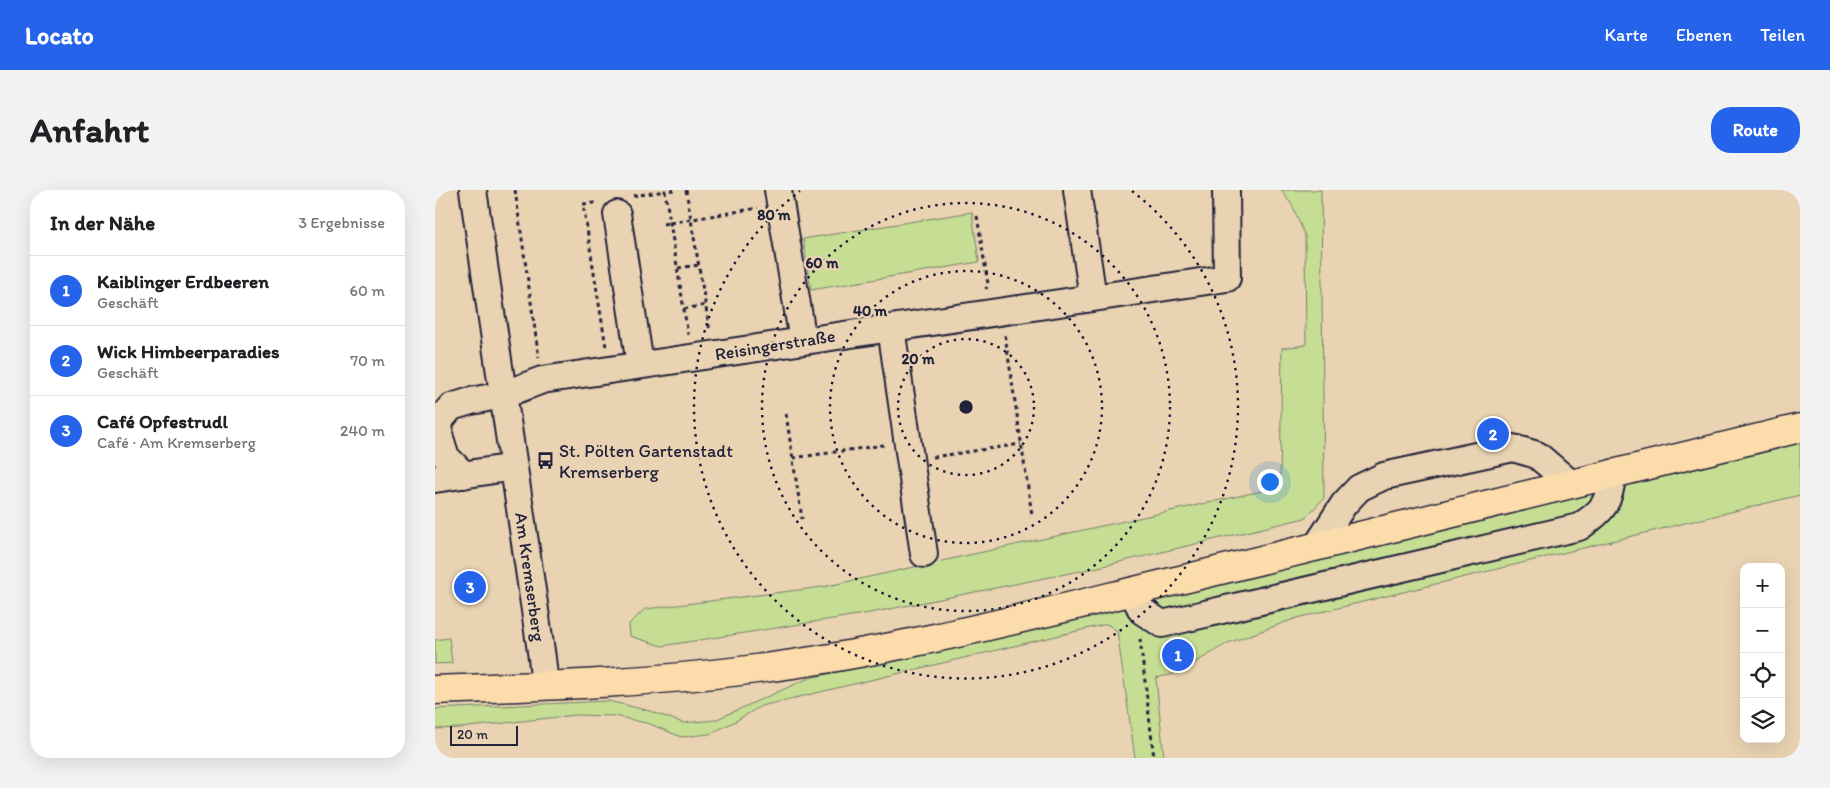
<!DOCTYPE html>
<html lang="de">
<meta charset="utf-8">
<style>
:root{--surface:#fff;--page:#f2f2f2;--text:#202124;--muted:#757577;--line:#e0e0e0;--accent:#2563eb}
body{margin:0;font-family:Itim,sans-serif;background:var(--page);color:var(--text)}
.controls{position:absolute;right:15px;bottom:15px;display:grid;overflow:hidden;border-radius:10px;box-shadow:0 5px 20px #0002}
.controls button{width:45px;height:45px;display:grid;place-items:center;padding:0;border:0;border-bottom:1px solid var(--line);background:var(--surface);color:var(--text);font:25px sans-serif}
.scale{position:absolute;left:15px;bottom:12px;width:68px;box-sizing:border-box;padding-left:5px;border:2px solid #22223b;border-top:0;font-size:14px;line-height:18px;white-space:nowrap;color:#22223b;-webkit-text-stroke:4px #e9d3b2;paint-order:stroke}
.you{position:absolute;left:834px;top:291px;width:18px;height:18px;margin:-12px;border:4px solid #fff;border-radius:50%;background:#1a73e8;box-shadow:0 0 0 8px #1a73e833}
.badge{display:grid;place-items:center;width:32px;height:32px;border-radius:50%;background:var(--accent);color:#fff;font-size:16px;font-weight:700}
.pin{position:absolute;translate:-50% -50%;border:2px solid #fff;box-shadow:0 1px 5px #0006}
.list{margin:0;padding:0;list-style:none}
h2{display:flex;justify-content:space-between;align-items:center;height:65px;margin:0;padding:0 20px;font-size:21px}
h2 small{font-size:16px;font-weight:400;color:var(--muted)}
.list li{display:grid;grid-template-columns:32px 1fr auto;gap:15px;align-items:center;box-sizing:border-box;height:70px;padding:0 20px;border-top:1px solid var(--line)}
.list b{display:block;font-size:19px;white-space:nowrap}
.list p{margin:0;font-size:16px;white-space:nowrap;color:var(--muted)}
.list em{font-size:16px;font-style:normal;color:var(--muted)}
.icon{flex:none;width:28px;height:28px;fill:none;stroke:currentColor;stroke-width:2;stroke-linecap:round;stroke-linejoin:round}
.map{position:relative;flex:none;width:1365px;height:568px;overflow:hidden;border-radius:20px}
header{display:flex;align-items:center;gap:30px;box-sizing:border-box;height:70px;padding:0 25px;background:var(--accent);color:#fff}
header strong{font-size:24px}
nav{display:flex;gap:28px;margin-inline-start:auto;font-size:18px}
.intro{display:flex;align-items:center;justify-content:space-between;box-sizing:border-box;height:120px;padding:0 30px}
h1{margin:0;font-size:35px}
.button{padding:12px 22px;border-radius:20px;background:var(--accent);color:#fff;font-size:18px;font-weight:700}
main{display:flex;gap:30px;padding:0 30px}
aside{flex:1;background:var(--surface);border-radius:20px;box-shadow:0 5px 20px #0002}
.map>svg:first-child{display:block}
.green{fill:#c6de94;stroke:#748068}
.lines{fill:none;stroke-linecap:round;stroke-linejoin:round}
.minor-casing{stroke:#22223b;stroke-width:30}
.major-casing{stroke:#22223b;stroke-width:31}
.path{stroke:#22223b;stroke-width:3;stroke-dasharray:4 4;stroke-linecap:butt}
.minor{stroke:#e9d3b2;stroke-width:26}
.major{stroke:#fddcac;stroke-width:28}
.ring{fill:none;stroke:#22223b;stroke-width:2.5;stroke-dasharray:2.5 5}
.labels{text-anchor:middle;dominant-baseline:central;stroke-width:4.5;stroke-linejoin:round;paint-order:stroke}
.street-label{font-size:18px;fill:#22223b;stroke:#e9d3b2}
.poi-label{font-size:18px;fill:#22223b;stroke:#e9d3b2;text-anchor:start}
.centre{fill:#22223b;stroke:#e9d3b2;stroke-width:2.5}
.ring-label{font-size:15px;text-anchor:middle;font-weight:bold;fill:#22223b;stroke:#e9d3b2;stroke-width:4.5;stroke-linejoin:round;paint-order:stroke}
</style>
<header>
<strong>Locato</strong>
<nav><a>Karte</a><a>Ebenen</a><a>Teilen</a></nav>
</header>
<div class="intro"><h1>Anfahrt</h1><a class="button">Route</a></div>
<main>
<aside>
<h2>In der Nähe<small>3 Ergebnisse</small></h2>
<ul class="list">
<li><span class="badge">1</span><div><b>Kaiblinger Erdbeeren</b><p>Geschäft</p></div><em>60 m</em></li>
<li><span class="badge">2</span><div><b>Wick Himbeerparadies</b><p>Geschäft</p></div><em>70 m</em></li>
<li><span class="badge">3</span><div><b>Café Opfestrudl</b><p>Café · Am Kremserberg</p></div><em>240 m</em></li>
</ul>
</aside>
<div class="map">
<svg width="1365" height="568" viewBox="0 0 1365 568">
<rect width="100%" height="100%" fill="#e9d3b2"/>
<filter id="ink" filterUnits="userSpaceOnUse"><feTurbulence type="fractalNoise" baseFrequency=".02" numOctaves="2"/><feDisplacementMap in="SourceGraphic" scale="10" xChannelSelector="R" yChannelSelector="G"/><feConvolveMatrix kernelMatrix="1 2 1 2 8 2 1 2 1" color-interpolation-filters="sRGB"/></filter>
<g filter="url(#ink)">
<!-- green -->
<path class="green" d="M846,0H886L889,308L870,328L655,379L435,423L227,456L195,446L194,434L210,419L388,397L845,297L847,158L871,155L870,46L857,15Z
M537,22L544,72L376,100L368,49Z
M1365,250V305L862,428L793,453L743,483L721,488L729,568H700L682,441L672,434L326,516L299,532L274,544L246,547L215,534L180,526L141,525L25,538L0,539V519L173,511L215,521L248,533L280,530L374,488L486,465Z
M14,448L17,473L0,474V450Z"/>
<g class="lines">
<defs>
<path id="minor" d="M38,0L107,468L110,496
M343,0L368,151
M642,0L658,108
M182,24L205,175
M456,138L489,364
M29,285L11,267L4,245L5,230L16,217L36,211L68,205L107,190L792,88L791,0
M0,289L79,277
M881,357L909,314L924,298L949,286L1078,258L1102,265L1136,294
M697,401L707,421L727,434L1144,337C1170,320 1173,314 1178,283"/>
<path id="major" d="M0,500C107,496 215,493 321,479C467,461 610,422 753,388C957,338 1161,288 1365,238"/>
</defs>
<!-- minor casing -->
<use href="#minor" class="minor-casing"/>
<!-- major casing -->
<use href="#major" class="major-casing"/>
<!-- path -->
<path class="path" d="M80,0L104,168
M239,0L230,1L253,145
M251,0L275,142
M198,6L230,1
M160,13L148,14L171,157
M542,26L553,94L551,99
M228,34L323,18
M243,78L264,75
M249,119L271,115
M570,145L597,325
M351,224L367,329
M498,267L586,254
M358,268L449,255
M705,449L719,568"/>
<!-- minor -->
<use href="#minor" class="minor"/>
<!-- major -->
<use href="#major" class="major"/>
</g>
</g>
<!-- distance rings -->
<g class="ring">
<circle cx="531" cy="217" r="68"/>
<circle cx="531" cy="217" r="136"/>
<circle cx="531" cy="217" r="204"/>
<path d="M697 1A272 272 0 1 1 365 1"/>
</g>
<!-- icons -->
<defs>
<symbol id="bus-bare" viewBox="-9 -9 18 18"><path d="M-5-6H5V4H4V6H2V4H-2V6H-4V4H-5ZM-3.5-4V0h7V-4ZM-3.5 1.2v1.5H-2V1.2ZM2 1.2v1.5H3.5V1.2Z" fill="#22223b" stroke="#e9d3b2" stroke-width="2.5" paint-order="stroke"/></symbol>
</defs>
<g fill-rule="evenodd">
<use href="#bus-bare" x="98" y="258" width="25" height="25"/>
</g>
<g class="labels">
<!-- street labels -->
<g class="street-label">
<text transform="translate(340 155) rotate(-9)">Reisingerstraße</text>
<text transform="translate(95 387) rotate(82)">Am Kremserberg</text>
</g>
<!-- poi labels -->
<g class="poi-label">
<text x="124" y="261">St. Pölten Gartenstadt<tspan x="124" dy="21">Kremserberg</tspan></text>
</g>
</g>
<circle cx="531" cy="217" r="8" class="centre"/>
<g class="ring-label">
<text x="339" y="30">80 m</text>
<text x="387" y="78">60 m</text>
<text x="435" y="126">40 m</text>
<text x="483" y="174">20 m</text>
</g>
</svg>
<div class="controls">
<button>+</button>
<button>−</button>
<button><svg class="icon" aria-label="locate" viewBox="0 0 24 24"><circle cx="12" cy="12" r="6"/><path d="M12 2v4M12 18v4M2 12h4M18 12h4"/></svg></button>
<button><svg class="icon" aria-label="layers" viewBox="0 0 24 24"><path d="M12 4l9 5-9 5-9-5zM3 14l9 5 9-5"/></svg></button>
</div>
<div class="scale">20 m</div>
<div class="you"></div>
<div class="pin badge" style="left:743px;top:465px">1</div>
<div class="pin badge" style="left:1058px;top:244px">2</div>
<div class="pin badge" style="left:35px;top:397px">3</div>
</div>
</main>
